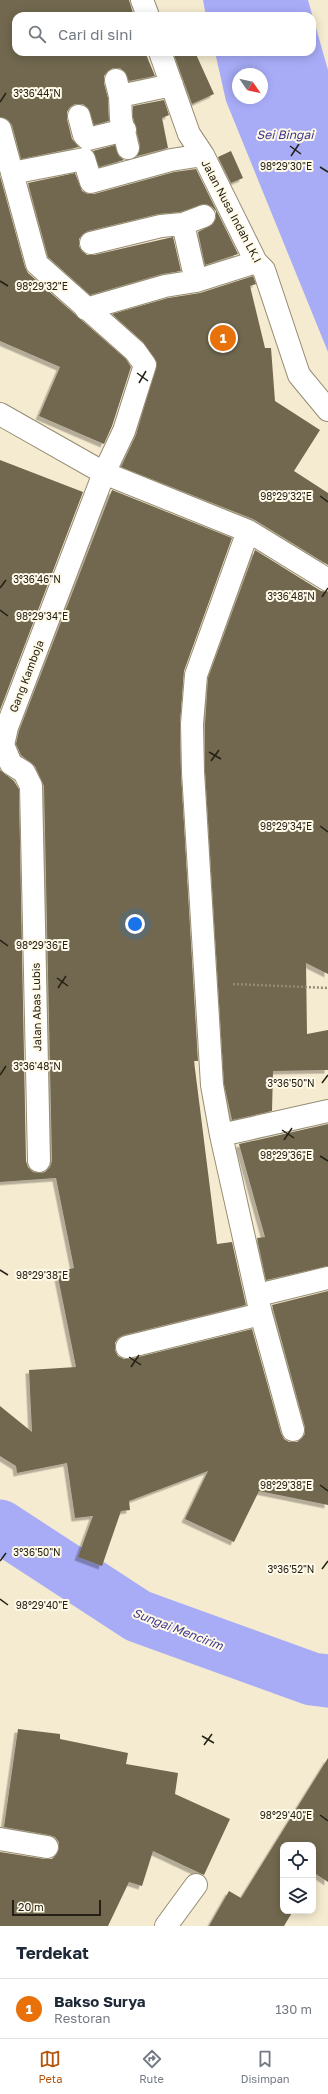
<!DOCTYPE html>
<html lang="id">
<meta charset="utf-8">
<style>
:root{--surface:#fff;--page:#f6f6f7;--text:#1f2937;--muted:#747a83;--line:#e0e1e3;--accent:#b45309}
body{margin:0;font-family:"Golos Text",sans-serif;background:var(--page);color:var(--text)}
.controls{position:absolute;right:12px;bottom:12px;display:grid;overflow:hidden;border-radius:8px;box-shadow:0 2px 10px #0003}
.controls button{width:36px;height:36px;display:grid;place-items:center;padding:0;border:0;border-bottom:1px solid var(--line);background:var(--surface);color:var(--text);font:20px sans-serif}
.compass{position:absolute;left:232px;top:68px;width:36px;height:36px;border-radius:50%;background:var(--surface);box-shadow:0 2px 10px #0003;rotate:124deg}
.scale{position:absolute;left:12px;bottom:10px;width:89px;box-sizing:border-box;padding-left:4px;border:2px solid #242016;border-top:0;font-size:11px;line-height:14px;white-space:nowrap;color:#242016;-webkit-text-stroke:3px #fff9e8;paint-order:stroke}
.you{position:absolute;left:135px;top:924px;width:14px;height:14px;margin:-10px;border:3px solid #fff;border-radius:50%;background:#1a73e8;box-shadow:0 0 0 6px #1a73e833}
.badge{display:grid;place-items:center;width:26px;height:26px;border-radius:50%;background:var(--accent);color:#fff;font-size:13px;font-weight:700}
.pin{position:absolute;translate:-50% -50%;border:2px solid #fff;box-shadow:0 1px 4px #0006}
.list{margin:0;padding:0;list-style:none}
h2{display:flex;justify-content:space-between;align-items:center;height:52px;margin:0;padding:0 16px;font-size:17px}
h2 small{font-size:13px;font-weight:400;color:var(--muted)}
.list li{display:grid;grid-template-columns:26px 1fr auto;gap:12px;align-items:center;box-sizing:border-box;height:60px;padding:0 16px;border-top:1px solid var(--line)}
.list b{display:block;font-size:15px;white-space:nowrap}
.list p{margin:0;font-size:13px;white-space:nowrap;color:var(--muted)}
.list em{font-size:13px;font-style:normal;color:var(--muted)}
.icon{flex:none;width:22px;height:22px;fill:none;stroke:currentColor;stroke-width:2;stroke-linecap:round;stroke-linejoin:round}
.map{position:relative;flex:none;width:328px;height:1926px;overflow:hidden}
.search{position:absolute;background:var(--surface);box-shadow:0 2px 10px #0003;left:12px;right:12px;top:12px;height:44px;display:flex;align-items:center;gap:10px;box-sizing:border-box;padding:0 14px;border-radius:12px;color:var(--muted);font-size:15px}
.sheet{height:112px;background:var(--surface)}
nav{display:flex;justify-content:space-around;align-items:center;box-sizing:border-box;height:56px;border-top:1px solid var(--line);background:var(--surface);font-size:11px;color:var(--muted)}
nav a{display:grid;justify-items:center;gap:2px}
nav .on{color:var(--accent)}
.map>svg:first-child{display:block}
.water{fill:#a8acf7;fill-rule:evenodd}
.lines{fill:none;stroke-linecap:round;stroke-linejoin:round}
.river{stroke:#a8acf7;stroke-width:53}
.building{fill:#716850;filter:url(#shadow)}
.minor-casing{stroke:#958c73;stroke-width:24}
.path{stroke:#928b78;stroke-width:2.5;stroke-dasharray:2 2;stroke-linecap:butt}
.minor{stroke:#fff;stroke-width:22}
.ticks{fill:none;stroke:#242016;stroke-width:1.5}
.labels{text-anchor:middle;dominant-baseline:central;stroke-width:4;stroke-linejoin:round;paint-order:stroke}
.street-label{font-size:11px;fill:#242016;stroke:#fff9e8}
.water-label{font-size:12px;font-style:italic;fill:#3d378d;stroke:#fff9e8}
.ticks-label{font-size:10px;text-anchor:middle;fill:#242016;stroke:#fff9e8;stroke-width:4;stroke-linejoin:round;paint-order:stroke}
</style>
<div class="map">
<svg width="328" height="1926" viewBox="0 0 328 1926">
<defs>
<filter id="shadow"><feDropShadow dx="-3.5" dy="3.5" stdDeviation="0" flood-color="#0004"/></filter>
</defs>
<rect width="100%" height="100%" fill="#f5ebd0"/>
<!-- water -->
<path class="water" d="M203,0H308L328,70V352L226,101L215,52H312V16H206ZM238,74H262V98H238Z"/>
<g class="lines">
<!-- river -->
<path class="river" d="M0,1526L138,1616L312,1679L328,1681"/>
</g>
<!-- building -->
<path class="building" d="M0,0H129L134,16H16V52H145L155,76L129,81L125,72L120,68H113L108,71L104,76V83L108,98L109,121L94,125L88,108L83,104H75L70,107L67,112V119L72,139L79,147L21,159L12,125L8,120L0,117Z
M173,52H195L214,94L192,104Z
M164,100L169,115L162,118L168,148L137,156L140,145L133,117V106Z
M115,145L119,156L124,160L99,167L93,151Z
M231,151L243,178L231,183L218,157Z
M196,169L238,254L205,265L198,232L213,224L216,218V211L212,207L206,204L180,212L158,214L88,231L83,234L79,239V246L82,251L87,255H94L173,237L181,271L162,274L90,295L48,257L28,183L75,173L82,191L88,194H94L174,172Z
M0,176L25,267L28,273L126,359L131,367L112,426L104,444L39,416L60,367L0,341Z
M253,276L256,284L250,286L265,348H271L275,401L320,430L294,471L328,493V565L253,519L121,467L136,435L157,363L143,342L112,314L168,298L200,293Z
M0,460L83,492L0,710Z
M112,490L232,538L184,671L180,724L181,773L198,1061H194L217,1244L232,1242L246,1305L124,1335L118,1338L115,1343V1350L118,1356L124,1359H130L252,1329L281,1433L284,1439L289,1442H297L302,1438L305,1434V1427L272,1305L328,1291V1505L259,1491L234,1542L185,1519L208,1471L129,1501L130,1510L121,1511L102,1566L78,1557L93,1516L75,1518L67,1463L17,1473L16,1466L0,1456V1406L32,1432L29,1370L76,1367L57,1272L74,1268L56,1178L0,1182V770L14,781L19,789L26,1161L28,1167L33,1172L40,1173L45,1172L50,1167L52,1161L44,786L35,766L21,755L16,744L19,731Z
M255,550L321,591L328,592V974L306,963L307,1034L328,1030V1070L273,1071L272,1111L232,1120L224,1084L205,771V724L208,678Z
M328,1124V1266L266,1280L257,1238L265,1237L239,1144Z
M18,1729L60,1734V1739L128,1753L126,1764L178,1773L175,1794L230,1819L204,1875L153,1851L142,1886L129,1882L108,1926H0V1852L45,1859H52L56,1855L59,1849V1842L55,1837L49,1835L4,1827Z
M328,1758V1882L316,1874L313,1879V1845H283V1911H293L284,1926H209L229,1891L241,1898Z"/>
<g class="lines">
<defs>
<path id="minor" d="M142,0L148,16
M160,52L189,134L203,155L256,262L264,270L299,375L328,410
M116,80L120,96L172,85
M120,96L121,119L128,148
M79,116L84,135L88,139L125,130
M0,129L37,264L135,351L145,365L124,431L104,473L7,727L3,745L11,764L24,772L31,786L39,1161
M12,173L84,159L91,182L171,160L203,155
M183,224L204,216
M91,243L161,226L183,224L196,281
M86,309L165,286L196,281L256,262
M0,414L104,473L248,531L328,580
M221,1135L328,1111
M258,1295L328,1278
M261,1314L293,1430
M127,1347L261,1314L221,1135L212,1085L193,772L192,724L196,675L248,531
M0,1839L47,1847
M166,1926L196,1885"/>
</defs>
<!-- minor casing -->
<use href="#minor" class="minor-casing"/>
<!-- path -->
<path class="path" d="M233,984L328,988"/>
<!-- minor -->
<use href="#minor" class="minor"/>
</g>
<!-- ticks -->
<path class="ticks" d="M0,102L6,93M290,146L301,154M291,156L299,144M320,167L328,172M0,281L8,286M137,373L148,381M139,383L146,371M320,496L328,502M0,588L6,580M322,597L328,588M0,610L8,616M209,752L221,759M211,761L219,750M320,826L328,832M0,940L8,946M57,978L68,986M58,988L66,976M0,1075L6,1066M322,1083L328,1075M282,1130L294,1138M284,1140L292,1128M320,1156L328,1161M0,1270L8,1275M129,1357L141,1365M131,1367L139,1355M320,1485L328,1491M0,1561L6,1553M322,1569L328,1561M0,1599L8,1605M202,1736L214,1743M204,1745L212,1734M320,1815L328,1821"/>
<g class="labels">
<!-- street labels -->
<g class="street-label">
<text transform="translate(232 211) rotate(62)">Jalan Nusa Indah LK.I</text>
<text transform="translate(26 676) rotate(-69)">Gang Kamboja</text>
<text transform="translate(36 1007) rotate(-91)">Jalan Abas Lubis</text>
</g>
<!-- water labels -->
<g class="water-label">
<text x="285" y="134">Sei Bingai</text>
<text transform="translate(178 1629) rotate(21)">Sungai Mencirim</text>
</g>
</g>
<g class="ticks-label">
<text x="37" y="97">3°36'44"N</text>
<text x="286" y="170">98°29'30"E</text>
<text x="42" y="290">98°29'32"E</text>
<text x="286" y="500">98°29'32"E</text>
<text x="37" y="583">3°36'46"N</text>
<text x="291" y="600">3°36'48"N</text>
<text x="42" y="620">98°29'34"E</text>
<text x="286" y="830">98°29'34"E</text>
<text x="42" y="949">98°29'36"E</text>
<text x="37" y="1070">3°36'48"N</text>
<text x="291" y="1087">3°36'50"N</text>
<text x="286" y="1159">98°29'36"E</text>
<text x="42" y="1279">98°29'38"E</text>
<text x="286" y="1489">98°29'38"E</text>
<text x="37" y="1556">3°36'50"N</text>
<text x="291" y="1573">3°36'52"N</text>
<text x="42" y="1609">98°29'40"E</text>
<text x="286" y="1819">98°29'40"E</text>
</g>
</svg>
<div class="controls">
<button><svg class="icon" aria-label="locate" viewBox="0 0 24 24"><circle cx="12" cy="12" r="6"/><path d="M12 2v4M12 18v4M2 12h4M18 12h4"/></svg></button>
<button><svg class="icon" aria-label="layers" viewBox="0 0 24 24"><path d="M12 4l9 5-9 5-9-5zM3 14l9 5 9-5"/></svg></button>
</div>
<svg class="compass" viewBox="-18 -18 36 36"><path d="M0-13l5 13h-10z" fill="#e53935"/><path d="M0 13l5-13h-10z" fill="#747a83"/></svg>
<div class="scale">20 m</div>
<div class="you"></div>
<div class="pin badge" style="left:223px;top:338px;background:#e8710a">1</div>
<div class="search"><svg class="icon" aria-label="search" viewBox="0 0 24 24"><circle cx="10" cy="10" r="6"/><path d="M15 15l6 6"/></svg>Cari di sini</div>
</div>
<section class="sheet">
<h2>Terdekat<small></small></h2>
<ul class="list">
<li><span class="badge" style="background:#e8710a">1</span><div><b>Bakso Surya</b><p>Restoran</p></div><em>130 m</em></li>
</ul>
</section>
<nav>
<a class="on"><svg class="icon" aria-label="map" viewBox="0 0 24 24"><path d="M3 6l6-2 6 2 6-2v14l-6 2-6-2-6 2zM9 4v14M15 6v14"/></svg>Peta</a>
<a><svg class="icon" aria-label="directions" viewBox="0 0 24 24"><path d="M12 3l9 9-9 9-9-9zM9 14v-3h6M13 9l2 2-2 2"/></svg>Rute</a>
<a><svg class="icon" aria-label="saved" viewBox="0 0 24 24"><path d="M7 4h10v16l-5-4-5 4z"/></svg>Disimpan</a>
</nav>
